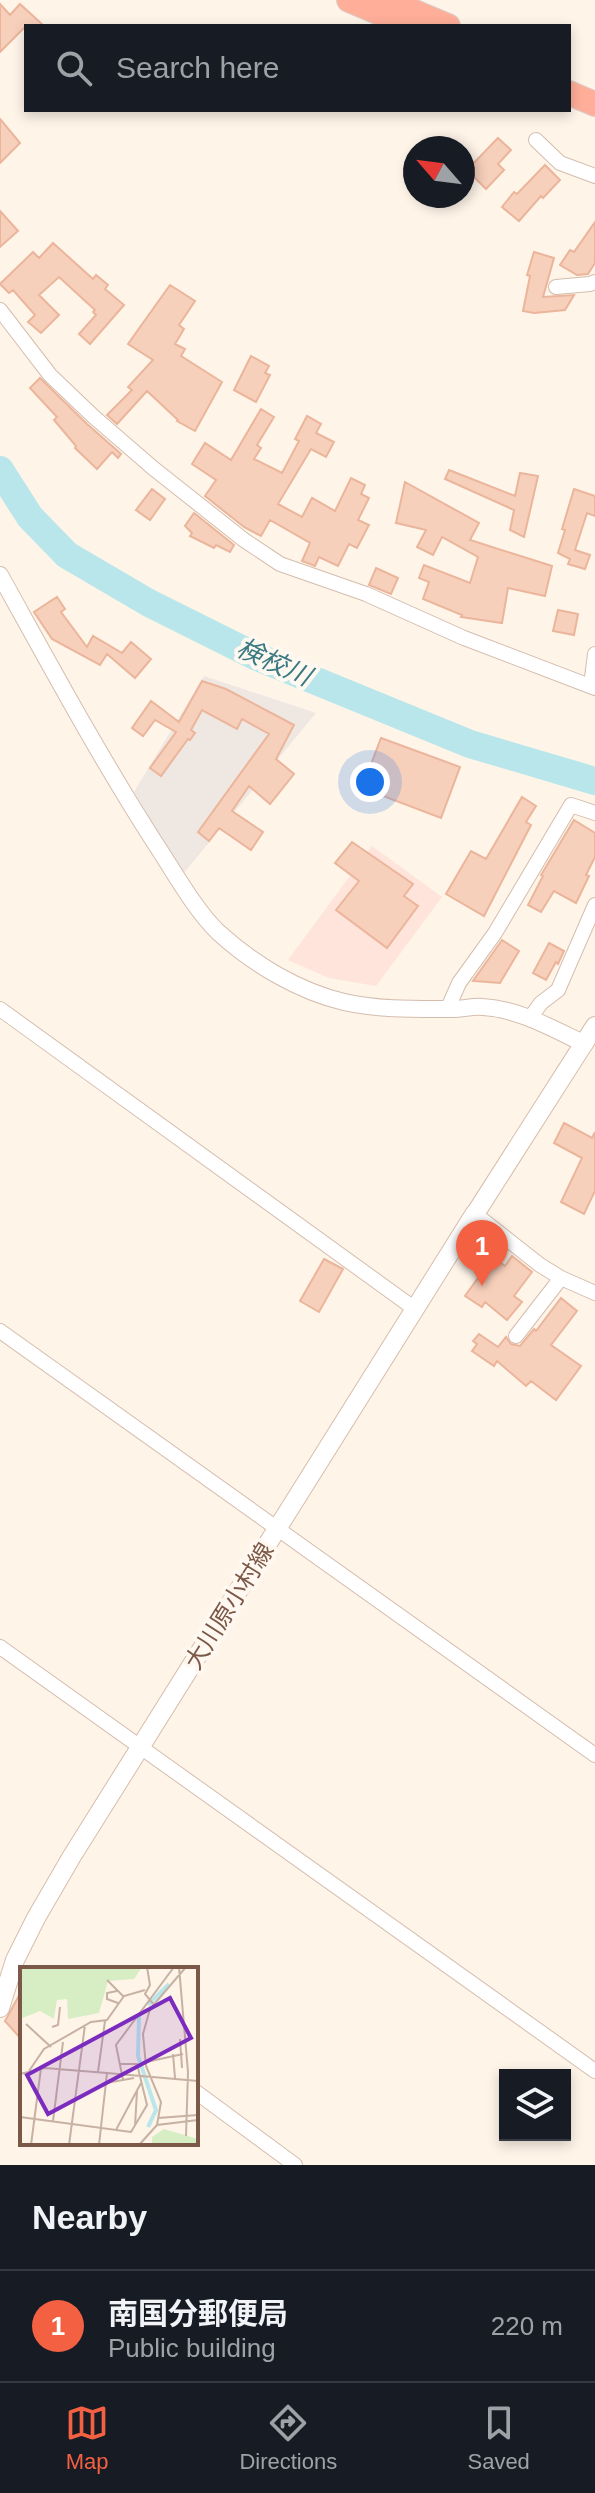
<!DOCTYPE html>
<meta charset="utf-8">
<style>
:root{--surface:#171b24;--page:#242831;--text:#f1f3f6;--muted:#9ea1a6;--line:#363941;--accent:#f36042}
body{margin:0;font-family:Arial,"Noto Sans JP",sans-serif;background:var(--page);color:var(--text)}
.controls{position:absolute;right:24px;bottom:24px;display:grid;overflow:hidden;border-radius:0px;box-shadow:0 4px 12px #0003}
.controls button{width:72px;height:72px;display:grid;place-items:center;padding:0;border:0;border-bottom:2px solid var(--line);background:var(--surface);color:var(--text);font:40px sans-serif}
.compass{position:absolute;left:403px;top:136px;width:72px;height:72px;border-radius:50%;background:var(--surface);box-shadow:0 4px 12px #0003;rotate:298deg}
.you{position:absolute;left:370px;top:782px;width:28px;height:28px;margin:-20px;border:6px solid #fff;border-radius:50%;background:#1a73e8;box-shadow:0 0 0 12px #1a73e833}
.badge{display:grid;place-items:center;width:52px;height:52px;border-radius:50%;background:var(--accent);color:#fff;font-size:26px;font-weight:700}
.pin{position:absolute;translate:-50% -66px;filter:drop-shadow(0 2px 4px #0008)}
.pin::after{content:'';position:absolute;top:42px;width:28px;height:24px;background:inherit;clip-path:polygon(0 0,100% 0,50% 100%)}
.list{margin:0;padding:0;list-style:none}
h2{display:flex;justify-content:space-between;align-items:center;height:104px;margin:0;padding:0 32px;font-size:34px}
h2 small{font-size:26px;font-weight:400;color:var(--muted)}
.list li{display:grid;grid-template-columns:52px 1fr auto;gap:24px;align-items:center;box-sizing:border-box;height:112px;padding:0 32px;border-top:2px solid var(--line)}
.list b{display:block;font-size:30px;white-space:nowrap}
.list p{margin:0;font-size:26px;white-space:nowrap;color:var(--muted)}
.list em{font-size:26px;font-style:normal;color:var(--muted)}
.icon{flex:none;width:44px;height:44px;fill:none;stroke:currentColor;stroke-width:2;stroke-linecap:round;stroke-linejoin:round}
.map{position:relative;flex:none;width:595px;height:2165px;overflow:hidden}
.search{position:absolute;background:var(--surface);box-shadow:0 4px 12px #0003;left:24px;right:24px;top:24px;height:88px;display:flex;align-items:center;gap:20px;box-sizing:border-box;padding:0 28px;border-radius:0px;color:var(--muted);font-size:30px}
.sheet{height:216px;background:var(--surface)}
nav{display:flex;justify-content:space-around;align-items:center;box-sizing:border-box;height:112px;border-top:2px solid var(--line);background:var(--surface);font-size:22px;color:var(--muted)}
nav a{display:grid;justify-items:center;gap:4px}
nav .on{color:var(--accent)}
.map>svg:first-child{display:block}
.commercial{fill:#ffe4db}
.industrial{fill:#efe7e1}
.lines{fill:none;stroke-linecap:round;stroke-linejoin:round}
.river{stroke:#b9e6eb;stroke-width:28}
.building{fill:#f7d0bc;stroke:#ebb59b;stroke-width:2}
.minor-casing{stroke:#d5bdae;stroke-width:16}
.tertiary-casing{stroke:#d5bdae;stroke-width:18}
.secondary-casing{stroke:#d8bdab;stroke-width:20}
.motorway-casing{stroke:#dad0cc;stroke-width:26}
.minor{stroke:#fff;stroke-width:14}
.tertiary{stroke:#fff;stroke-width:16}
.secondary{stroke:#fff;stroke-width:18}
.motorway{stroke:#feae99;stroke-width:24}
.labels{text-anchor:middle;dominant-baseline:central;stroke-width:8;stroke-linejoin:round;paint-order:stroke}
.street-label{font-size:24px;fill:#7c5848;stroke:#fff8f0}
.water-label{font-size:26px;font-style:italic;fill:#3a7a82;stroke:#fff8f0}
.inset-river{fill:none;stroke:#b9e6eb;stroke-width:4}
.inset-road{fill:none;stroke:#c6b1a3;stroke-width:2}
.view{fill:#7b2cbf;fill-opacity:0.15;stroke:#7b2cbf;stroke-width:4}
.inset-edge{fill:none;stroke:#7c5848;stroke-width:4}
</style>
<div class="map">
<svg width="595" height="2165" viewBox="0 0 595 2165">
<rect width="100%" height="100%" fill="#fef4e8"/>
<!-- commercial -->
<path class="commercial" d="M372,846L442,897L376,986L329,978L288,960Z"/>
<!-- industrial -->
<path class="industrial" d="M204,676L316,713L183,874L134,792Z"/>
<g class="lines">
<!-- river -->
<path class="river" d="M0,470L30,517L67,555L149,603L255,656L470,744L595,781"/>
</g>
<!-- building -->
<path class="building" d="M0,4L10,15L20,4L44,26H26L0,52Z
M0,119L20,143L0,163Z
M498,138L511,150L498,164L504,170L486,189L467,170Z
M545,165L560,180L543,198L541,196L519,221L502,207L514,192L517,194Z
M0,211L18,231L0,247Z
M595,222V263L588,274L577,275L560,265L570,250L574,252Z
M53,243L93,279L96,275L108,285L105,289L124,305L90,344L79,334L96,315L93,312L95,310L59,277L39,295L59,315L41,333L28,322L35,315L13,290L9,293L0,284L33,252L39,258Z
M534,252L554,258L543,297L574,295L565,310L534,313L523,311L530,276L527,275Z
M170,285L195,301L179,325L184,329L175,344L185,349L181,356L222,382L195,431L177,421L178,420L147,391L117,424L107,415L132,390L128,387L153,360L128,344Z
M251,356L269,366L265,373L270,375L256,402L234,390Z
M40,378L87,424L121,454L118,458L112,452L97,469L75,448L76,446L54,420L57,417L30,388Z
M261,409L274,417L257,445L261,448L254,459L282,473L299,441L295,439L307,416L321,424L316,433L334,442L326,457L311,449L278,504L302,517L312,498L335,511L351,478L365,485L361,494L369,498L358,520L369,525L357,548L349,544L338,566L319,557L315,566L302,561L310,543L270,520L261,536L244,527L205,496L216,480L192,464L205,443L231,460Z
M449,470L515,496L520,473L538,476L524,537L510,530L514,510L445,479Z
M405,482L479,523L470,540L552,566L545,596L508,588L502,623L461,617L462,615L423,599L429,582L419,578L424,565L470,583L478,557L442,537L433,555L417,547L426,530L396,523Z
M152,489L165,499L150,520L136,510Z
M574,489L595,496V516L587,513L575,550L590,555L585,569L568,564L570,559L558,553L565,530L562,529Z
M194,513L234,545L230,552L216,545L214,548L190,536L192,533L185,526Z
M376,568L398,578L391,594L369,585Z
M57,597L65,609L61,612L87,647L93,636L122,653L131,642L151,659L135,678L107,654L100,665L52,639L34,612Z
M558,610L578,614L574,635L553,631Z
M202,681L226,689L294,725L276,759L294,774L270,804L249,786L232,811L263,832L251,850L219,828L209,841L198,832L269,734L242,719L237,729L202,710L191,730L195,733L190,740L188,739L161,776L150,768L176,732L155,720L143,736L132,728L151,701L179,722Z
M381,738L460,767L441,818L362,788Z
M522,797L536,806L526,822L531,825L484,916L446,894L471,851L486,859Z
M574,820L595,833V857L586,875L589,876L576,903L554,891L541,912L528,905L543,876L541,875Z
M352,842L413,884L404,896L418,906L387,948L336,910L359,881L335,863Z
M502,940L519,951L500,983L473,981Z
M549,943L564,951L558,964L556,962L546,980L533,973Z
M564,1123L592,1138L595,1132V1191L584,1214L561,1202L582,1158L554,1143Z
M483,1250L505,1266L512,1256L532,1272L514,1296L522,1302L507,1320L485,1302L482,1307L465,1296L483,1271L473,1264Z
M324,1259L343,1269L319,1312L300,1301Z
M561,1298L577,1311L551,1345L581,1366L556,1400L531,1381L526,1386L497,1361L494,1366L472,1351L477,1344L473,1341L479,1334L498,1347L506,1337L511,1344L520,1346L534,1329L536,1331Z
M22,1990V2040L5,2021Z"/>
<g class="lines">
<defs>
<path id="minor" d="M536,140L560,163L595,176
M556,287L590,284L595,282
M0,310L50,375L94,417L153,468L244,540L280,564L366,594L464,638L595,688
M591,686L595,654
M448,1008L459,983L495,933L571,805L595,813
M0,1009L415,1309
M530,1018L541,1003L558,990L595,905
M475,1214L540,1265L561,1278L595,1293
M0,1331L595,1755
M516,1336L561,1278
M0,1647L595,2071
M196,2092L295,2165"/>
<path id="tertiary" d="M0,575C50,665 99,756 155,843C173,870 195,910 218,932C253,964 298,991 344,1002C379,1010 417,1009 453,1009C463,1009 473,1006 483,1007C519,1009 553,1029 585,1044"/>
<path id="secondary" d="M475,1214L595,1026
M0,2008L15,1960L36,1918L72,1856L475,1213"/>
<path id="motorway" d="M349,0L401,22
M386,0L448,26
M569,93L595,104"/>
</defs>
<!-- minor casing -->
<use href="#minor" class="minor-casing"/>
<!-- tertiary casing -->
<use href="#tertiary" class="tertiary-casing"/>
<!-- secondary casing -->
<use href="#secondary" class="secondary-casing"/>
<!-- motorway casing -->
<use href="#motorway" class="motorway-casing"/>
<!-- minor -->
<use href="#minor" class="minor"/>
<!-- tertiary -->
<use href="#tertiary" class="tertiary"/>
<!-- secondary -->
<use href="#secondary" class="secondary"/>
<!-- motorway -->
<use href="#motorway" class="motorway"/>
</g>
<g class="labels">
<!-- street labels -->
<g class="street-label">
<text transform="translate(229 1606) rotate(-58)">大川原小村線</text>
</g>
<!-- water labels -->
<g class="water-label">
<text transform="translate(274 662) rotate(24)">検校川</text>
</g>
</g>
<!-- overview -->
<g transform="translate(20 1967)">
<rect width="178" height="178" fill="#fef4e8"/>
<path d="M0,0H122L114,12L88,14L79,46L48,52L47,32L37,33L34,52L20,44L0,52ZM144,162L178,172V178H132V170Z" fill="#d7eec4"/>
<path class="inset-river" d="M128,38L149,17M119,49L118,89L136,143L128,160"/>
<path class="inset-road" d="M127,0L130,18L125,27L134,38M159,0L168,105L166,169M87,13L104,30M97,24L87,26V32L98,36M6,57L31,80M32,60L38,58L40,40M160,72L162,101M153,87L155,111M126,95L163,87M9,104L24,82L71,55L87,53L104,29L125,23M78,105L85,54M87,106L178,114M0,107L25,101L87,106M103,113L96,78L154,0M86,116L114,111M0,150L96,163L121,116M138,151L178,148M33,154L43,75M137,158L141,135L126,99L123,67L130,42L166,0M115,159L117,124M96,163L111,165L127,138L117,97H99M11,178L21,101M49,178L65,58M79,178L87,106M119,178L137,158L178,153"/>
<path class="view" d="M150,31L171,71L28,147L7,108Z"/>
<rect width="178" height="178" class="inset-edge"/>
</g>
</svg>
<div class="controls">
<button><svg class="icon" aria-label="layers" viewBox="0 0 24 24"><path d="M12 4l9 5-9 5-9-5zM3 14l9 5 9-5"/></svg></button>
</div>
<svg class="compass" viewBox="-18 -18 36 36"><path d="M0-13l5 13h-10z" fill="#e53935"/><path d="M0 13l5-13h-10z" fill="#9ea1a6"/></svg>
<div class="you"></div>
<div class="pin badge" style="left:482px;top:1286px">1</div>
<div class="search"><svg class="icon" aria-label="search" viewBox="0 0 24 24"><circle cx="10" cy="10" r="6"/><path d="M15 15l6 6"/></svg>Search here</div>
</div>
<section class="sheet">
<h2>Nearby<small></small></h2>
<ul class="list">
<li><span class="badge">1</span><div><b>南国分郵便局</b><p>Public building</p></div><em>220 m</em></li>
</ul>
</section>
<nav>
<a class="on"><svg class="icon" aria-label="map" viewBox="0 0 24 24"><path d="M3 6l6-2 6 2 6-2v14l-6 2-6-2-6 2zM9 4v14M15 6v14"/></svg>Map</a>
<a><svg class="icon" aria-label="directions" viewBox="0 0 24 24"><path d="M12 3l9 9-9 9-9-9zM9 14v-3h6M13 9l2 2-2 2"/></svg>Directions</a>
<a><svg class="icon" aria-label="saved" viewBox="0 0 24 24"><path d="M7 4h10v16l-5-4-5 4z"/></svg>Saved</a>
</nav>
